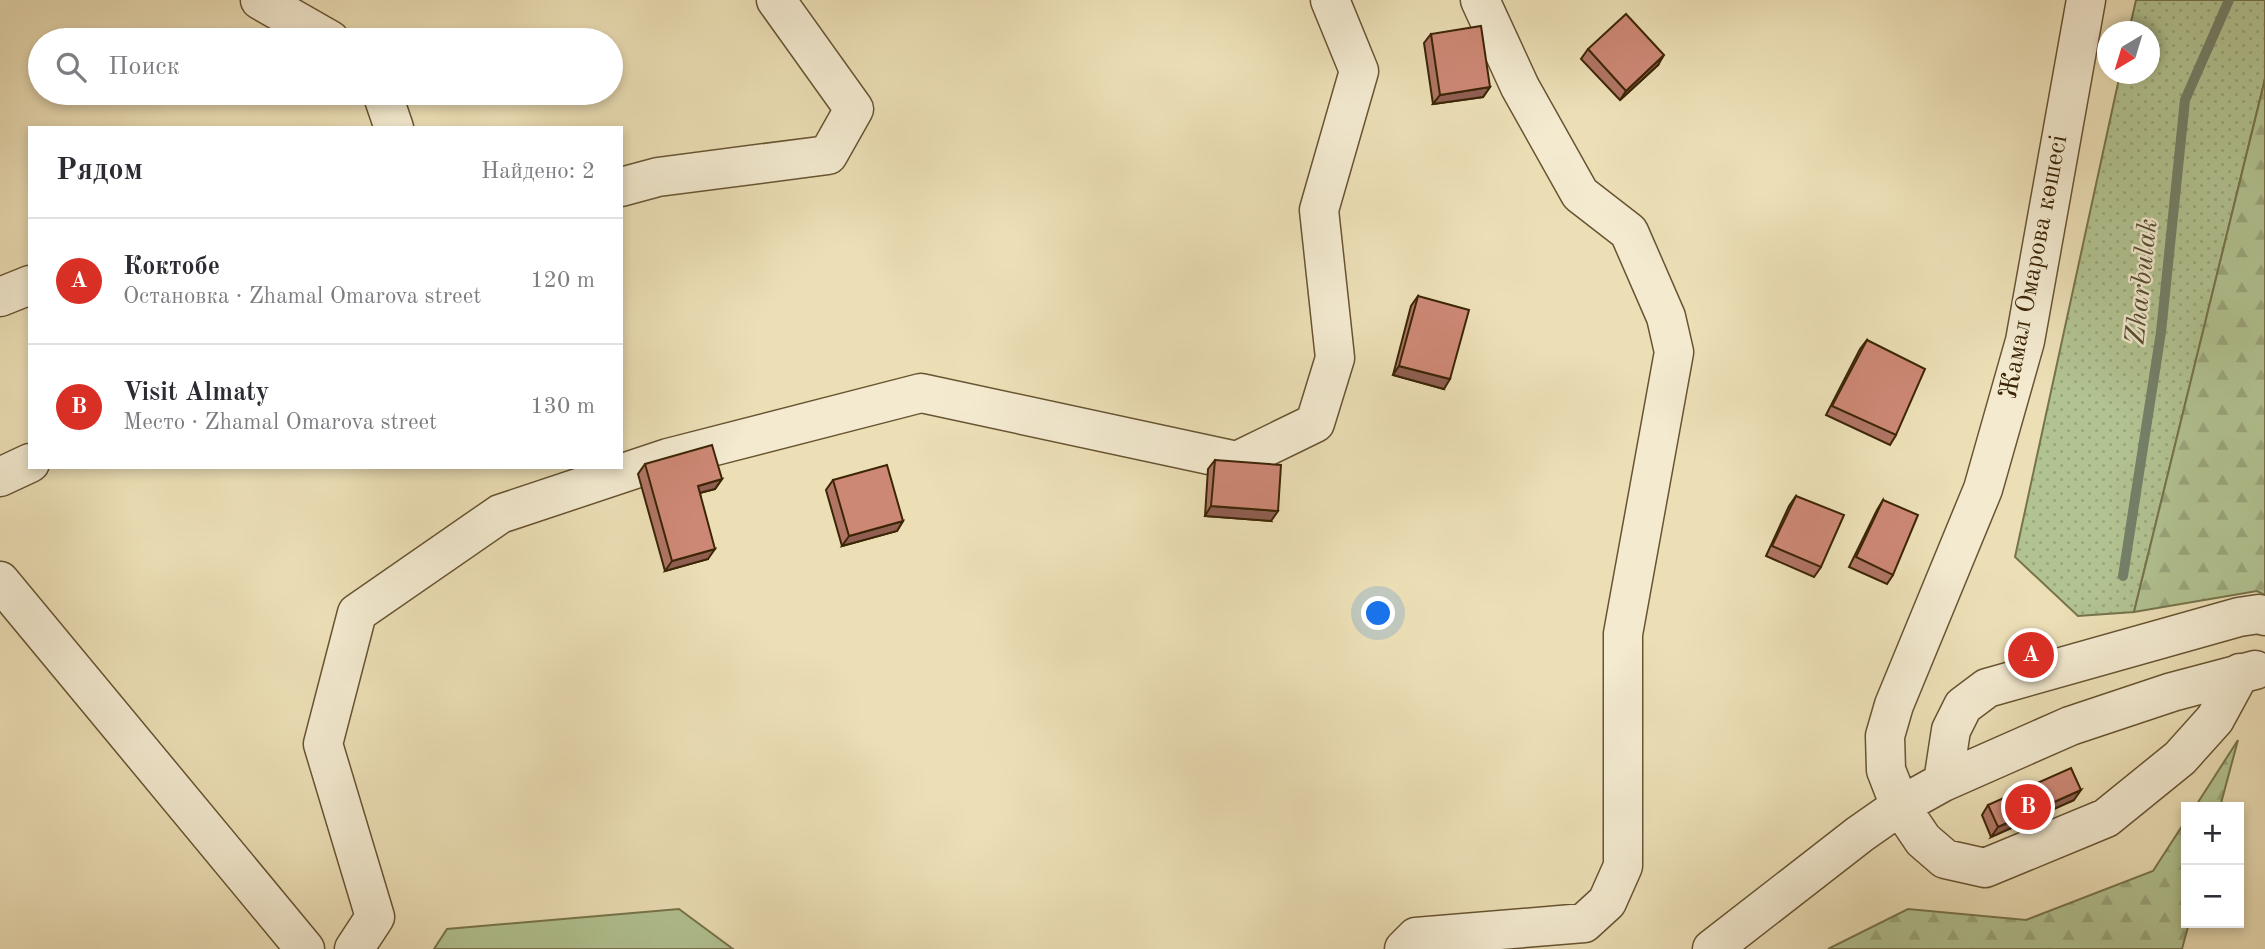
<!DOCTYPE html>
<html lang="ru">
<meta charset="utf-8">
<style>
:root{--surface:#fff;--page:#f2f2f3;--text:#2b2b33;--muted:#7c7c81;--line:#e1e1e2;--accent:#d93025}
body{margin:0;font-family:"Old Standard TT",serif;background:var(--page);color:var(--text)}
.controls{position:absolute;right:21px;bottom:21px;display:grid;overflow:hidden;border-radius:0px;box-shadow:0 4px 10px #0003}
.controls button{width:63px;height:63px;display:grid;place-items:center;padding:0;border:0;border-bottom:2px solid var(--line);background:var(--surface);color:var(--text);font:35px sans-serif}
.compass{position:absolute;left:2097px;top:21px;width:63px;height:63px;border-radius:50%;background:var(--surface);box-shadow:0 4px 10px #0003;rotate:218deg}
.you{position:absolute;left:1379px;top:614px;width:24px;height:24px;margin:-18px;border:5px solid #fff;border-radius:50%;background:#1a73e8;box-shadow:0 0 0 10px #1a73e833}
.badge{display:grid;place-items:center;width:46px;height:46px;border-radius:50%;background:var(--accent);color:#fff;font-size:23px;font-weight:700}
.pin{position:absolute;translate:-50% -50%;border:4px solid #fff;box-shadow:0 2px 7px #0006}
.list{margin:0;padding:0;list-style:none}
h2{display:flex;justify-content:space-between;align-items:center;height:91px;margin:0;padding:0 28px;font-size:30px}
h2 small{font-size:23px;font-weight:400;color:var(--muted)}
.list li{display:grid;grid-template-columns:46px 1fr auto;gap:21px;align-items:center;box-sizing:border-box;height:126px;padding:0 28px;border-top:2px solid var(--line)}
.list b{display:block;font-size:26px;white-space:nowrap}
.list p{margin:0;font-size:23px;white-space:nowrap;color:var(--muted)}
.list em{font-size:23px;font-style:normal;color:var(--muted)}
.icon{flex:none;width:38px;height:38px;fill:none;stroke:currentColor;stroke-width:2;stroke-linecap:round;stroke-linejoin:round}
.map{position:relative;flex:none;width:2265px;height:949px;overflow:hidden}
.search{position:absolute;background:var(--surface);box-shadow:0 4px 10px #0003;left:28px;top:28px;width:595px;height:77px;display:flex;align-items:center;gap:18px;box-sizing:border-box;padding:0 24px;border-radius:38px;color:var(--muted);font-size:26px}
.panel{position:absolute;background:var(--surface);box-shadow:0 4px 10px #0003;left:28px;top:126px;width:595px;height:343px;border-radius:0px}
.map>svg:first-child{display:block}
.grass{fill:url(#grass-dots);stroke:#77744c;stroke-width:2}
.forest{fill:url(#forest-firs);stroke:#77744c;stroke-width:2}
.park{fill:#b2c392;stroke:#77744c;stroke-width:2}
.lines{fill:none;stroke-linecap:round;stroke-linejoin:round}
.stream{stroke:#74816a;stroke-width:10}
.minor-casing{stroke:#685432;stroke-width:41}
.minor{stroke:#f3ead0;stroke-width:38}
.wall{fill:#b07565;stroke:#3c2606;stroke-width:2}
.shaded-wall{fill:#905f52;stroke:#3c2606;stroke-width:2}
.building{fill:#cd8875;stroke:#3c2606;stroke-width:2}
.labels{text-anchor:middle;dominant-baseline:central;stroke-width:5;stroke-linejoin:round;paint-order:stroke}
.street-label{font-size:26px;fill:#3c2606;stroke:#f3ead0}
.water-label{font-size:28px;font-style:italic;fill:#534c30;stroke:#f3ead0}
</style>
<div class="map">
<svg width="2265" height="949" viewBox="0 0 2265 949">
<defs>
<pattern id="grass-dots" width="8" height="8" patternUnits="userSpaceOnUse" patternTransform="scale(1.75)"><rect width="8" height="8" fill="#b2c392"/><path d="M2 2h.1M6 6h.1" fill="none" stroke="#9aa77c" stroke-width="1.8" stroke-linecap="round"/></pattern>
<pattern id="forest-firs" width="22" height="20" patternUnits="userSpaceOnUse" patternTransform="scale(1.75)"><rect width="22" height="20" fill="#b2c392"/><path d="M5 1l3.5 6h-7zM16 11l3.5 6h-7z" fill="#9aa77c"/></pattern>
</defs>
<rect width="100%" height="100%" fill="#ecdfb6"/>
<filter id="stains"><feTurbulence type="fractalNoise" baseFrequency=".00286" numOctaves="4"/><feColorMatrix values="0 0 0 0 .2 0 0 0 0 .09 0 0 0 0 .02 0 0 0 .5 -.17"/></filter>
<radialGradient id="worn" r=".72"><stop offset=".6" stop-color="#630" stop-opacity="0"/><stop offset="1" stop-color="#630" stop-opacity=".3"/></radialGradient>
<!-- grass -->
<path class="grass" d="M2136,0H2265V79L2134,612L2078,616L2015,557L2120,74H2150V32L2129,31Z"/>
<!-- forest -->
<path class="forest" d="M2265,79V595L2257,591L2134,612Z
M2238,740L2220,807H2195Z
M2186,820V923H2189L2182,949H1828L1908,909L2026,920L2153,871Z"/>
<!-- park -->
<path class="park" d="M679,909L733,949H434L447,929Z"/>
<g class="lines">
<!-- stream -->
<path class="stream" d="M2123,576L2161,332L2185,100L2229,0"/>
<defs>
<path id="minor" d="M260,0L330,40
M2086,0L2025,341L1983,489L1894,705L1885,736L1886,770L1900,806L1923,840L1945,859L1985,868L2106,818L2180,758L2215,719L2240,673
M382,93L394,128
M621,187L658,177L828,155L854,109L776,0
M0,297L30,285
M0,477L30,463
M0,581L305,949
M1943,782L1951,730L1963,706L1987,688L2239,617L2259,614L2265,616
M354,949L375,917L323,744L357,613L500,514L668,458L921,393L1237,461L1315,423L1335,358L1319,210L1359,71L1330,0
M1404,949L1416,937L1584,923L1607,902L1623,866V634L1674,352L1666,317L1629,232L1580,194L1520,87L1480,0
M1712,949L1860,834L1900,806L1943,782L2070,726L2172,692L2255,670"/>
</defs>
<!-- minor casing -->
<use href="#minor" class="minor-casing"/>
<!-- minor -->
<use href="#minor" class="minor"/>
</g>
<!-- wall -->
<path class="wall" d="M1431,34L1490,87L1483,97L1433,104L1424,43Z
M1588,49L1658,65L1620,100L1581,59Z
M1418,296L1444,389L1393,375L1411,306Z
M1867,340L1896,435L1890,445L1826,415L1860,349Z
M1215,460L1271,521L1205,516L1208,469Z
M645,464L722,479L715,489L700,493L708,559L665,571L638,474Z
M833,480L903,521L897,531L842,546L826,490Z
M1796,496L1821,567L1814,577L1766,556L1789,506Z
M1883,500L1893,575L1887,584L1849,567L1877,510Z
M2074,800L1991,837L1982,815L1988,805Z"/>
<!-- shaded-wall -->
<path class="shaded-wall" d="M1664,55L1658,65L1620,100L1626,91Z
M1490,87L1483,97L1433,104L1440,95Z
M1399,366L1450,379L1444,389L1393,375Z
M722,479L715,489L691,495L698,486Z
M1211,506L1278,511L1271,521L1205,516Z
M903,521L897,531L842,546L849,536Z
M715,549L708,559L665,571L672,561Z
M2081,790L2074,800L1991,837L1998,827Z"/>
<!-- building -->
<path class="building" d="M1626,14L1664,55L1626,91L1588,49Z
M1481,26L1490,87L1440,95L1431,34Z
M1418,296L1469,310L1450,379L1399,366Z
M1867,340L1925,369L1896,435L1832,406Z
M712,445L722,479L698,486L715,549L672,561L645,464Z
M1215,460L1281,465L1278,511L1211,506Z
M887,465L903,521L849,536L833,480Z
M1796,496L1844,515L1821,567L1772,546Z
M1883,500L1918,515L1893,575L1856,557Z
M2071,768L2081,790L1998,827L1988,805Z"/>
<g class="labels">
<!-- street labels -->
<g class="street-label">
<text transform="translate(2034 267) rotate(-79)">Жамал Омарова көшесі</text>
</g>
<!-- water labels -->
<g class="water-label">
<text transform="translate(2143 282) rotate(-84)">Zharbulak</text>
</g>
</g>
<rect width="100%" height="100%" filter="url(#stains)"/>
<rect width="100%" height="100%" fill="url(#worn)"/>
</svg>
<div class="controls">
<button>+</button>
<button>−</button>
</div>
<svg class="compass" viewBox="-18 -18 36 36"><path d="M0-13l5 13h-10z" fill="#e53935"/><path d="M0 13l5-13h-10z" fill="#7c7c81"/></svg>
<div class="you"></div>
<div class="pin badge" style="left:2031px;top:655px">A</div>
<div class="pin badge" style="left:2028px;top:807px">B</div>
<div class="search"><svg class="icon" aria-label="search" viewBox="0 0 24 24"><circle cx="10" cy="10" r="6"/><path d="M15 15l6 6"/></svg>Поиск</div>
<section class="panel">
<h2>Рядом<small>Найдено: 2</small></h2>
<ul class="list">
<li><span class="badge">A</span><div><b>Коктобе</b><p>Остановка · Zhamal Omarova street</p></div><em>120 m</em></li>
<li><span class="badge">B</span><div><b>Visit Almaty</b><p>Место · Zhamal Omarova street</p></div><em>130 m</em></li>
</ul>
</section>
</div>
